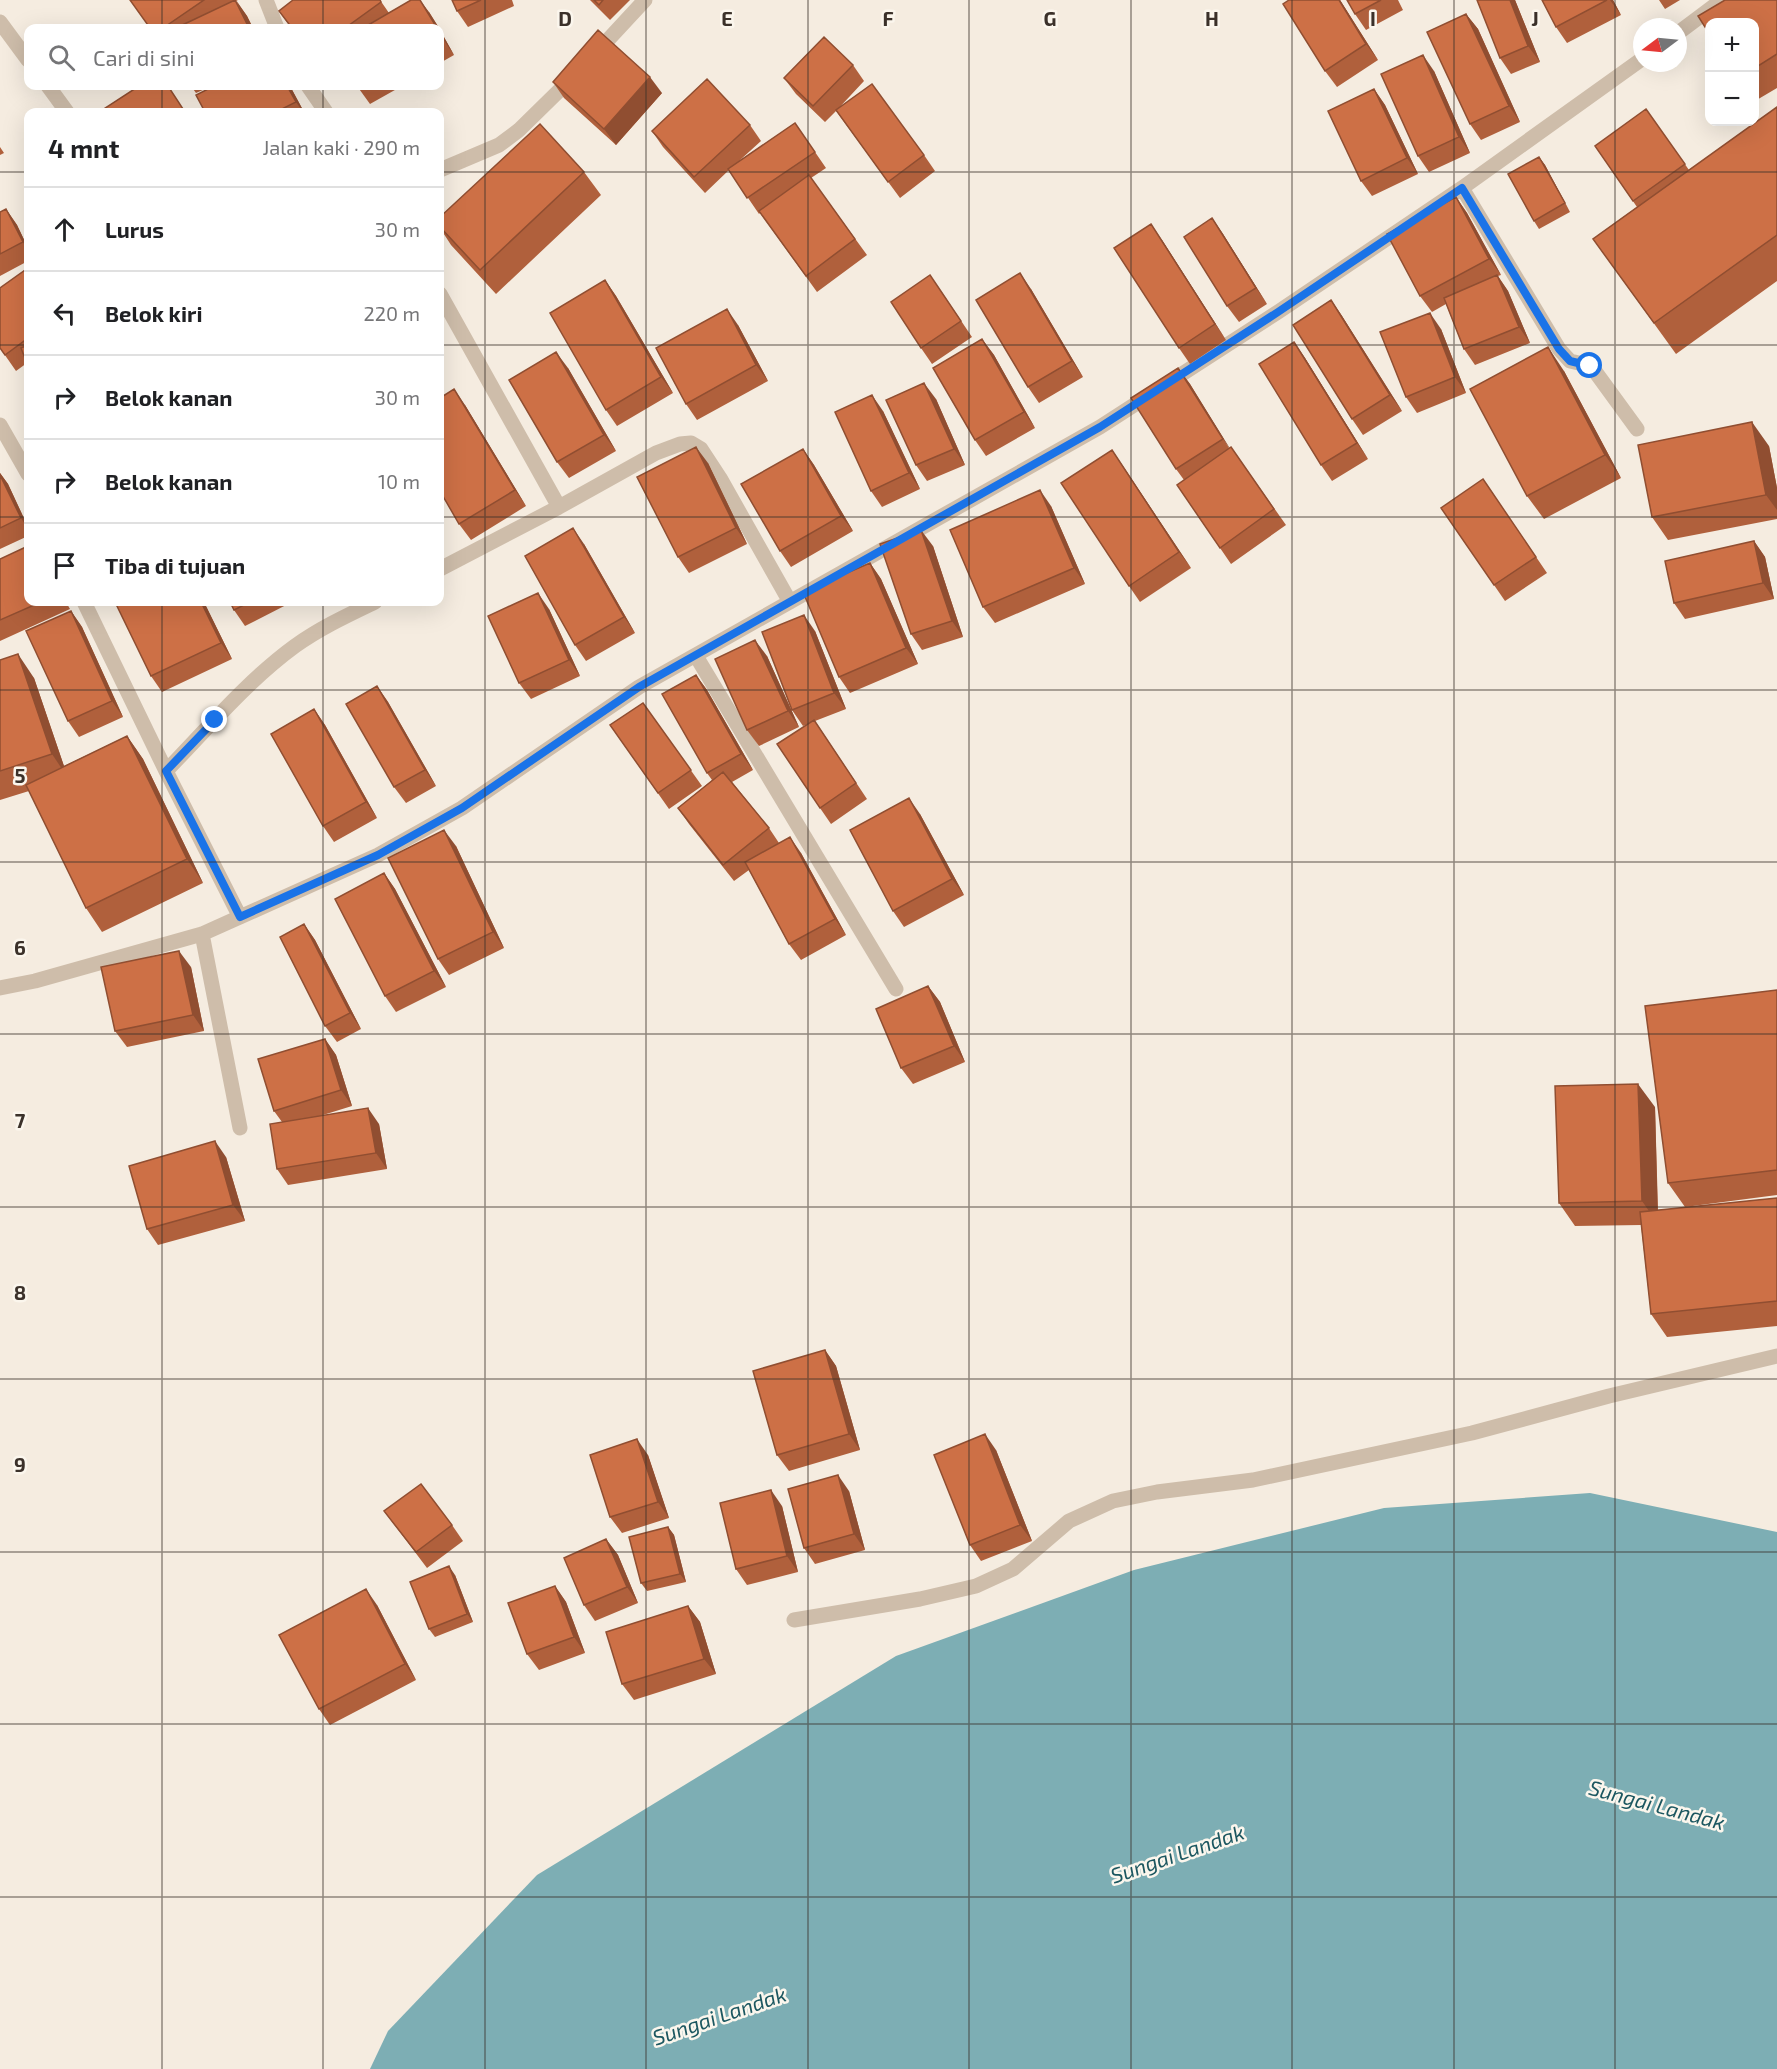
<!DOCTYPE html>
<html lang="id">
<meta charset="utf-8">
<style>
:root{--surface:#fff;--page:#f2f2f2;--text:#202124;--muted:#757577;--line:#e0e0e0}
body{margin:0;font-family:"Exo 2",sans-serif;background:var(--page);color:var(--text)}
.controls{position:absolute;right:18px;top:18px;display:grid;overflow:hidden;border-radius:12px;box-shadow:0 6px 24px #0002}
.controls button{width:54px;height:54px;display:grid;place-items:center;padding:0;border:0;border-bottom:2px solid var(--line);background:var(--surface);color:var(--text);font:30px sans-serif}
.compass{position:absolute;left:1633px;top:18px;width:54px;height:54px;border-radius:50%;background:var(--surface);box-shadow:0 6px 24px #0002;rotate:254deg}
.stop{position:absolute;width:18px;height:18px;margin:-14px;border:4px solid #1a73e8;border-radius:50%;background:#fff}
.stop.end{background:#1a73e8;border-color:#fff;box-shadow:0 2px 6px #0008}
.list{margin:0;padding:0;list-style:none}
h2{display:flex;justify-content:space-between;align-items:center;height:78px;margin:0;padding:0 24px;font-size:26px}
h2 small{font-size:20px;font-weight:400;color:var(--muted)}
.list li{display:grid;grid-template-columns:39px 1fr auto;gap:18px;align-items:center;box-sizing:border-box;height:84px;padding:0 24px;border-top:2px solid var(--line)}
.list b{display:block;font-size:22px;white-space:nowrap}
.list em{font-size:20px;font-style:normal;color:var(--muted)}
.icon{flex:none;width:33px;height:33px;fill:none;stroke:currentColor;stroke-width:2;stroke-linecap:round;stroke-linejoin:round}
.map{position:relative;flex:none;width:1777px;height:2069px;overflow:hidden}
.search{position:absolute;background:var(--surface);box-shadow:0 6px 24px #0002;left:24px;top:24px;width:420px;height:66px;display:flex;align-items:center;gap:15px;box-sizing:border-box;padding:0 21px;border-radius:12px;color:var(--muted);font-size:22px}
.panel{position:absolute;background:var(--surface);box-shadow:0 6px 24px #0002;left:24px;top:108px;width:420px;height:498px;border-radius:12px}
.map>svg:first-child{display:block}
.water{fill:#7daeb4}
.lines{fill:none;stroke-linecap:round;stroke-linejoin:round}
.minor{stroke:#cebdaa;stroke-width:15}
.wall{fill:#b0603c}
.shaded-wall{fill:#904e31}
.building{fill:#cd7046;stroke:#904e31;stroke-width:1.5}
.route{stroke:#1a73e8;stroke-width:8}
.grid{fill:none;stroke:#3b312a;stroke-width:1.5;stroke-opacity:0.55}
.labels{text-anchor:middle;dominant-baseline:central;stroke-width:5;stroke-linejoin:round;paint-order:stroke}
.water-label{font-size:21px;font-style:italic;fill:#1c5760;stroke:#fbf6ed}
.grid-label{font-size:20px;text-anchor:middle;font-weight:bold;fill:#3b312a;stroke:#fbf6ed;stroke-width:5;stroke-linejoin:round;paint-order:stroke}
</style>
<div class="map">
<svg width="1777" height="2069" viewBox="0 0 1777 2069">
<rect width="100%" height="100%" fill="#f5ece0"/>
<!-- water -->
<path class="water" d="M1590,1493L1777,1532V2069H370L388,2031L537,1875L896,1656L1134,1570L1384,1508Z"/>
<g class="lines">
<!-- minor -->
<path class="minor" d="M266,0L277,28
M0,22L28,60
M1678,33L1722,0
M594,55L645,0
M48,86L67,112
M308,86L326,112
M440,170L499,145L519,130L573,77
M1462,188L1559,349L1570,361L1583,364L1594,370L1637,429
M440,294L559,507
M0,425L28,474
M440,569L559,507L656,453L680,444L691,443L701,449L720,478L790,602
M84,602L166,771L240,917
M696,656L896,989
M166,771C207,729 247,681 295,646C320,628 348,615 375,602
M202,934L240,1128
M0,988L35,981L202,934L378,855L462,808L639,687L1100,427L1278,312L1462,188L1642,59
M794,1620L920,1599L976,1586L1013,1569L1069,1521L1113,1501L1157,1492L1253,1480L1472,1433L1609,1396L1777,1356"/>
</g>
<!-- wall -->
<path class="wall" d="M130,0H238L236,1L247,16L253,28H150Z
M380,0L389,13L429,12L439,28H291L279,11Z
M452,0H512L514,6L468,27L457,11Z
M590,0H630L610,20Z
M1340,0L1378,60L1337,87L1325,71Z
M1347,0H1398L1403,10L1366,30L1355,14Z
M1515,0L1540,62L1511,74L1500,58Z
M1542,0H1613L1621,15L1567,43L1556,27Z
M1659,0H1680L1665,9Z
M1777,0V88L1755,101V22Z
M1466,14L1478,29L1520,122L1481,140L1470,124Z
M440,30L454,55L440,63Z
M853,65L864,81L837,110L924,155L935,171L900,198L836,111L825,122L796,94L784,78Z
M1434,71L1470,153L1429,172L1418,156Z
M553,82L662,93L616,145L564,98Z
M191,86H212L196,93Z
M290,86L304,112H205Z
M357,86H402L370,104Z
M1374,89L1385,105L1418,174L1372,196L1361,181Z
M1777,107V281L1676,354L1593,239L1637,207L1595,146L1646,109L1689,170Z
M795,123L826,168L811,178L867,255L817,292L760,213L759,214L729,170L705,193L663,147L652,131L750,125L761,141L739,161Z
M0,147L4,153L0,155Z
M1539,157L1545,165L1570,212L1539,229L1534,221Z
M584,172L601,195L496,294L451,245L440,228V217Z
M1456,197L1467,213L1501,275L1498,276L1508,291L1530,343L1475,365L1464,349L1446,304L1432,312L1420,296Z
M6,209L17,225L28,248V261L0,276V212Z
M1212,218L1223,234L1267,304L1239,322L1227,306Z
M1162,240L1226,340L1190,364L1179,348Z
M28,268V366L27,363L16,371L0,348Z
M605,280L616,296L673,393L617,426L606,410Z
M1031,289L1083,377L1039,403L1028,387Z
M941,291L972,337L932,364L921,348Z
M1331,300L1342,316L1402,411L1363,435L1352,419Z
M738,325L768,381L697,420L686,404Z
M1441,329L1466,393L1417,413L1406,397Z
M982,339L994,355L1035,428L986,456L975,440Z
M1294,342L1305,358L1368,459L1332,481L1321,465Z
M568,368L616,451L569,478L557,462Z
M1178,368L1190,384L1229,448L1231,447L1286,525L1231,564L1177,485L1184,480L1176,469Z
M1564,371L1621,478L1544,519L1527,496Z
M936,399L965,465L927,481L916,465Z
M465,405L526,506L471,540L459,524Z
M883,411L920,489L882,507L871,491Z
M1769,446L1777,488V519L1668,540L1652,517Z
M803,449L814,465L853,531L791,567L780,551Z
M1112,450L1191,568L1140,602L1129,586Z
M708,463L747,544L689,573L678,557Z
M0,473L8,484L28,527V536L0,549Z
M1483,479L1547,573L1505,601L1494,585Z
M1051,506L1085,584L995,623L983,607Z
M1754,541L1765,557L1774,599L1685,619L1674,603Z
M584,544L635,633L586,661L575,645Z
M933,546L963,637L922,650L911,634Z
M0,559L28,602H66L70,609L0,641Z
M870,563L881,579L918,664L850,693L839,677Z
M204,602L232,659L162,692L151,676Z
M230,602H292L245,626L234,610Z
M549,609L580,676L531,699L519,683Z
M71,611L82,627L123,717L79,737L68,721Z
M815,631L846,709L815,721L867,799L831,824L820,808L808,724L803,726L792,710Z
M767,656L799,727L759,746L747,730Z
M0,660L34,678L64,766L127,736L143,759L203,883L102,932L86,908L29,791L0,800Z
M696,675L707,690L753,770L732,782L769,828L779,843L801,853L846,935L801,960L789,944L749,870L734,881L689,824L678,808L712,780L707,773Z
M377,686L388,702L436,786L406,803L394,787Z
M643,703L702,786L669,809L610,725Z
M314,709L325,725L377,818L334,842L323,826Z
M920,814L964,895L904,927L893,911Z
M456,846L504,948L449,975L438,959Z
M384,873L395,889L446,987L396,1012L385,996Z
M304,924L315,940L361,1029L337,1042L325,1026Z
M191,967L204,1031L127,1047L115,1031Z
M928,986L940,1002L965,1062L913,1084L901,1068Z
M1777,990V1195L1685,1207L1668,1183Z
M325,1039L336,1055L352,1106L323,1115L379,1124L387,1169L288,1185L277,1169L282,1122L274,1111Z
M1655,1107L1658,1210L1777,1198V1326L1667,1337L1651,1314L1641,1225L1575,1226L1559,1203Z
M226,1157L245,1221L158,1245L147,1229Z
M825,1350L836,1366L860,1450L789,1471L777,1455Z
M996,1450L1032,1541L981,1561L970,1545Z
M648,1455L669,1518L622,1533L610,1517Z
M849,1491L865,1550L815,1564L804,1548Z
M782,1506L798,1572L747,1585L736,1569Z
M384,1511L452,1525L463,1541L427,1568Z
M668,1527L674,1535L686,1582L647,1591L641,1583Z
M606,1539L618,1555L638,1603L595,1621L584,1605Z
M455,1575L473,1622L435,1637L429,1629Z
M555,1586L566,1602L585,1653L539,1670L527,1654Z
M377,1605L416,1680L330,1725L319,1709Z
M688,1606L700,1622L716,1674L634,1700L622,1684Z"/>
<!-- shaded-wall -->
<path class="shaded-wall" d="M236,0L247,16L253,28H249Z
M420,0L429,12L439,28H437Z
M1339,0H1340L1378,60L1366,44Z
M1510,0H1515L1540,62L1528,46Z
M1610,0H1613L1621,15Z
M1466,14L1478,29L1520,122L1509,106Z
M440,30L454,55L443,39L440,33Z
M1423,55L1434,71L1470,153L1459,137Z
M650,77L662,93L616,145L604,129Z
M287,86H290L304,112H303L296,102Z
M1374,89L1385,105L1418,174L1407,158Z
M1539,157L1545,165L1570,212L1565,203Z
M1456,197L1467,213L1501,275L1489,259Z
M6,209L17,225L28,248V251L23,242Z
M1212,218L1223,234L1267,304L1256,288Z
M1151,224L1162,240L1226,340L1215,324Z
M1020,273L1031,289L1083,377L1072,361Z
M1497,275L1508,291L1530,343L1519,327Z
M605,280L616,296L673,393L661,377Z
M1331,300L1342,316L1402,411L1390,395Z
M727,309L738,325L768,381L756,365Z
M1430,313L1441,329L1466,393L1455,377Z
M982,339L994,355L1035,428L1024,412Z
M1294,342L1305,358L1368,459L1357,443Z
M1548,347L1564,371L1621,478L1605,455Z
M556,352L568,368L616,451L604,435Z
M1178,368L1190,384L1234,455L1223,439Z
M924,383L936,399L965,465L954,449Z
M454,389L465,405L526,506L515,490Z
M872,395L883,411L920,489L909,473Z
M1752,422L1769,446L1777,488V510L1766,495Z
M696,447L708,463L747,544L736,528Z
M803,449L814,465L853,531L841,516Z
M1112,450L1123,466L1191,568L1179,552Z
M0,473L8,484L28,527V529L21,518L0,475Z
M1040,490L1051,506L1085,584L1074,568Z
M573,528L584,544L635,633L624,617Z
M921,530L933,546L963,637L952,621Z
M1754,541L1765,557L1774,599L1763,583Z
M870,563L881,579L918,664L906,648Z
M538,593L549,609L580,676L569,660Z
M201,602H204L232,659L221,643Z
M71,611L82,627L123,717L112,701Z
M804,615L815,631L846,709L834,693Z
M755,640L767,656L799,727L788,711Z
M18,654L34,678L68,778L52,754Z
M696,675L707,690L753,770L741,754Z
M377,686L388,702L436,786L425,770Z
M314,709L325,725L377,818L366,802Z
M127,736L143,759L203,883L187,859Z
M909,798L920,814L964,895L952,879Z
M444,830L456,846L504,948L493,932Z
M790,837L801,853L846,935L835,919Z
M384,873L395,889L446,987L434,971Z
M304,924L315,940L361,1029L350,1013Z
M179,951L191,967L204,1031L193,1015Z
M928,986L940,1002L965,1062L954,1046Z
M325,1039L336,1055L352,1106L341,1090Z
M1638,1084L1655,1107L1658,1224L1642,1201Z
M368,1108L379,1124L387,1169L376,1153Z
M215,1141L226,1157L245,1221L233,1205Z
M825,1350L836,1366L860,1450L849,1434Z
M985,1434L996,1450L1032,1541L1020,1525Z
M637,1439L648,1455L669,1518L658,1502Z
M838,1475L849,1491L865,1550L854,1534Z
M771,1490L782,1506L798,1572L787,1556Z
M668,1527L674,1535L686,1582L680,1574Z
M606,1539L618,1555L638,1603L627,1587Z
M449,1566L455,1575L473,1622L467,1614Z
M555,1586L566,1602L585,1653L574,1637Z
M366,1589L377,1605L416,1680L405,1664Z
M688,1606L700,1622L716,1674L704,1659Z"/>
<!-- building -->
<path class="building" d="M130,0H204L163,28H150Z
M235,0L249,28H176Z
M293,0H380L381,2L345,28H292L279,11Z
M411,0H420L437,28H363Z
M452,0H481L457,11Z
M594,0H603L599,5Z
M1289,0H1339L1366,44L1325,71L1283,4Z
M1347,0H1381L1355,14Z
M1477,0H1510L1528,46L1500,58Z
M1542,0H1607L1556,27Z
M1725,0H1777V54L1755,68V22H1710V35L1698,16Z
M1466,14L1509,106L1470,124L1427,32Z
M598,30L650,77L604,129L553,82Z
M440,33L443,39L440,41Z
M824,37L853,65L813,106L784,78Z
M1423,55L1459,137L1418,156L1381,74Z
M707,79L750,125L694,177L652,131Z
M872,84L924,155L888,182L836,110Z
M139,86H168L185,112H104L102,110Z
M214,86H287L296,102L276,112H205L196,95Z
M1374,89L1407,158L1361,181L1328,111Z
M1777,107V235L1654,323L1593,239Z
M1646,109L1685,164L1633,201L1595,146Z
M795,123L815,152L747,198L728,169Z
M540,124L584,172L480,270L440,227V217Z
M1539,157L1565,203L1534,221L1508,174Z
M809,175L855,239L806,276L759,211Z
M1456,197L1489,259L1420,296L1387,234Z
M6,209L23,242L0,254V212Z
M1212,218L1256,288L1227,306L1184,237Z
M1151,224L1215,324L1179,348L1114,248Z
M28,268V338L5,355L0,348V288Z
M1020,273L1072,361L1028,387L976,300Z
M930,275L961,321L921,348L891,302Z
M1497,275L1519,327L1464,349L1444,298Z
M605,280L661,377L606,410L550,313Z
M1331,300L1390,395L1352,419L1293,325Z
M727,309L756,365L686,404L656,348Z
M1430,313L1455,377L1406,397L1380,332Z
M982,339L1024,412L975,440L933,368Z
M1294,342L1357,443L1321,465L1259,364Z
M28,345V366L21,348Z
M1548,347L1605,455L1527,496L1470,389Z
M556,352L604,435L557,462L509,380Z
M1178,368L1223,439L1176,469L1131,398Z
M924,383L954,449L916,465L886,400Z
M454,389L515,490L459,524L440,491V398Z
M872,395L909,473L871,491L835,412Z
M1752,422L1766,495L1652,517L1638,445Z
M696,447L736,528L678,557L637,477Z
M1231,447L1274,509L1220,548L1177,485Z
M803,449L841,516L780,551L741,484Z
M1112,450L1179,552L1129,586L1061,483Z
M0,475L21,518L0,528Z
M1483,479L1536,557L1494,585L1441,508Z
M1040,490L1074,568L983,607L950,530Z
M573,528L624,617L575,645L525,556Z
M921,530L952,621L911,634L880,544Z
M1754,541L1763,583L1674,603L1665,561Z
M28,546V602H41L0,620V559Z
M870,563L906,648L839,677L803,592Z
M538,593L569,660L519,683L488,616Z
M115,602H201L221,643L151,676Z
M230,602H250L234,610Z
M71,611L112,701L68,721L26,631Z
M804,615L834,693L792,710L762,632Z
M755,640L788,711L747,730L715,659Z
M18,654L52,754L0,771V660Z
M696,675L741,754L707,773L662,694Z
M377,686L425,770L394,787L346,704Z
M643,703L691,770L658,793L610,725Z
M314,709L366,802L323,826L271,734Z
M814,720L856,783L820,808L777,744Z
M127,736L187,859L86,908L26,785Z
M723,772L769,828L723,865L678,808Z
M909,798L952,879L893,911L850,830Z
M444,830L493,932L438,959L388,858Z
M790,837L835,919L789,944L745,862Z
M384,873L434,971L385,996L335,899Z
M304,924L350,1013L325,1026L280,937Z
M179,951L193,1015L115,1031L101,967Z
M928,986L954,1046L901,1068L876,1009Z
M1777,990V1170L1668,1183L1645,1006Z
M325,1039L341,1090L274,1111L258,1059Z
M1638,1084L1642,1201L1559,1203L1555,1086Z
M368,1108L376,1153L277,1169L270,1124Z
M215,1141L233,1205L147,1229L129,1166Z
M1777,1198V1301L1651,1314L1640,1212Z
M825,1350L849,1434L777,1455L753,1371Z
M985,1434L1020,1525L970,1545L934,1455Z
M637,1439L658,1502L610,1517L590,1455Z
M838,1475L854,1534L804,1548L788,1489Z
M421,1484L452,1525L416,1552L384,1511Z
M771,1490L787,1556L736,1569L720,1503Z
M668,1527L680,1574L641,1583L629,1537Z
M606,1539L627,1587L584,1605L564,1558Z
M449,1566L467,1614L429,1629L410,1582Z
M555,1586L574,1637L527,1654L508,1603Z
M366,1589L405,1664L319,1709L279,1635Z
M688,1606L704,1659L622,1684L606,1632Z"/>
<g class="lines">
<!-- route -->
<path class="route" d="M215,720L166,771L240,917L378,855L462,808L639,687L1100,427L1278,312L1462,188L1559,349L1570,361L1590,366"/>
</g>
<!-- grid -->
<path class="grid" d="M162,0V28M323,0V28M485,0V2069M646,0V2069M808,0V2069M969,0V2069M1131,0V2069M1292,0V2069M1454,0V2069M1615,0V2069M162,86V112M323,86V112M0,172H28M440,172H1777M0,345H28M440,345H1777M0,517H28M440,517H1777M162,602V2069M323,602V2069M0,690H1777M0,862H1777M0,1034H1777M0,1207H1777M0,1379H1777M0,1552H1777M0,1724H1777M0,1897H1777"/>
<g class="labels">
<!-- water labels -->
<g class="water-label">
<text transform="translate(1657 1804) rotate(15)">Sungai Landak</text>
<text transform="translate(1177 1853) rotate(-19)">Sungai Landak</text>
<text transform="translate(719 2015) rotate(-19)">Sungai Landak</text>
</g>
</g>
<g class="grid-label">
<text x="565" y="26">D</text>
<text x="727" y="26">E</text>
<text x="888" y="26">F</text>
<text x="1050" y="26">G</text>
<text x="1212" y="26">H</text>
<text x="1373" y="26">I</text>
<text x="1535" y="26">J</text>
<text x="20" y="783">5</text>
<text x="20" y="955">6</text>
<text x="20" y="1128">7</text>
<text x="20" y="1300">8</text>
<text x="20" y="1472">9</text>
</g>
</svg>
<div class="controls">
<button>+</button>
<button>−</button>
</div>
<svg class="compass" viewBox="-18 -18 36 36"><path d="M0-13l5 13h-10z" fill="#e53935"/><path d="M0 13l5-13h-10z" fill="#757577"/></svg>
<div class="stop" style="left:1590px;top:366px"></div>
<div class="stop end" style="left:215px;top:720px"></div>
<div class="search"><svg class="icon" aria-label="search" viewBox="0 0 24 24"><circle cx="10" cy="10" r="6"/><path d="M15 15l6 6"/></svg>Cari di sini</div>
<section class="panel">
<h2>4 mnt<small>Jalan kaki · 290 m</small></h2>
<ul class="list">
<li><svg class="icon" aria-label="ahead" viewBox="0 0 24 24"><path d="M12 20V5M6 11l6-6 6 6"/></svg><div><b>Lurus</b></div><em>30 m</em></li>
<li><svg class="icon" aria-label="left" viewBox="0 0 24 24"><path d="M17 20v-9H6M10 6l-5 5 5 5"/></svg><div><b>Belok kiri</b></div><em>220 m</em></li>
<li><svg class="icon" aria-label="right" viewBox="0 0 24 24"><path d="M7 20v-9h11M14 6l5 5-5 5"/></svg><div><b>Belok kanan</b></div><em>30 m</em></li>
<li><svg class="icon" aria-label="right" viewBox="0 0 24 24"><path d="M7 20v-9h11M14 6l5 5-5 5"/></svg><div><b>Belok kanan</b></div><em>10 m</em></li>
<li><svg class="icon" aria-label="arrive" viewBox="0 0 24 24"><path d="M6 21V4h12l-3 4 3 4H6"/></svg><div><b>Tiba di tujuan</b></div></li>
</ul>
</section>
</div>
